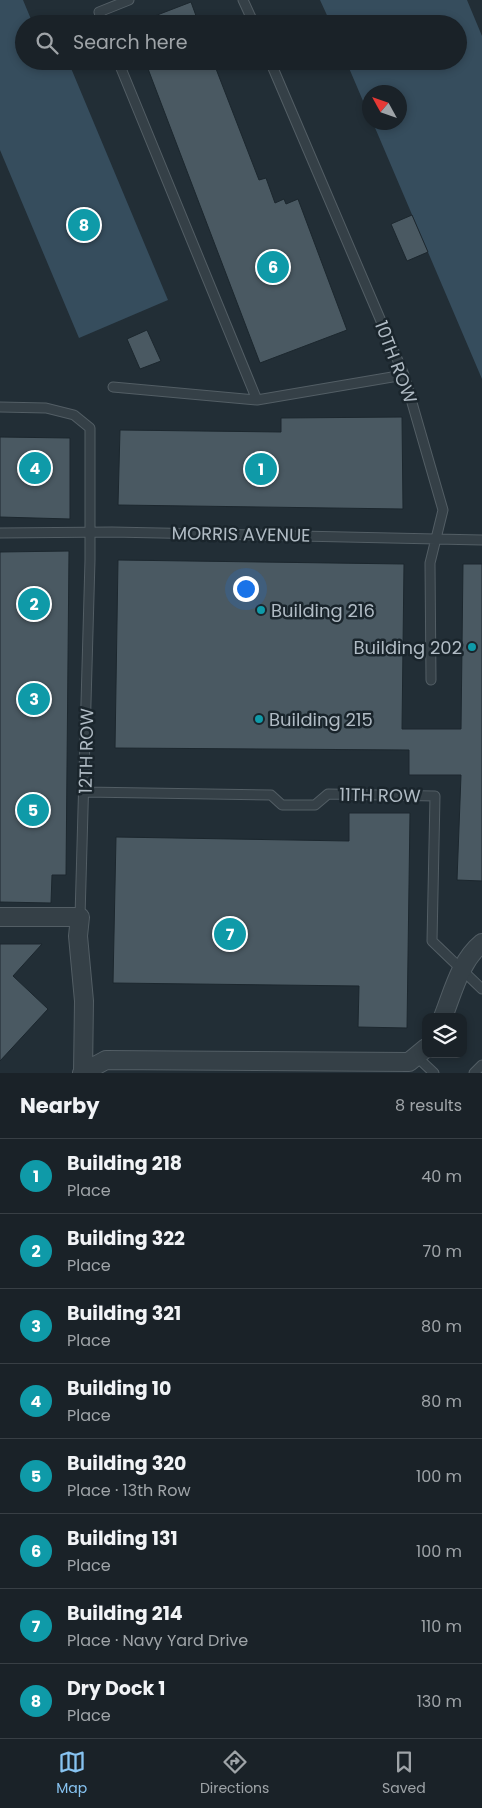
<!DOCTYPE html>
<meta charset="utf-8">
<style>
:root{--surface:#1a2228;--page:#272f34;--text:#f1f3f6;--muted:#9fa4a8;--line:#383f45;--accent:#87c3f1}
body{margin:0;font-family:Poppins,sans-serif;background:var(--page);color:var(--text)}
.controls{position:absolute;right:15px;bottom:15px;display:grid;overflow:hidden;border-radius:10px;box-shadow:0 2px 8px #0003}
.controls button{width:45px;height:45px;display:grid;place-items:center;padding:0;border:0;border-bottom:1px solid var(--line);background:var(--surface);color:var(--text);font:25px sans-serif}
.compass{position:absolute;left:362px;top:85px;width:45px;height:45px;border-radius:50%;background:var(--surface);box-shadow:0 2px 8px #0003;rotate:310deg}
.you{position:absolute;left:245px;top:588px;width:18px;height:18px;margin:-12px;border:4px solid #fff;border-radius:50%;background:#1a73e8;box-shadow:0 0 0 8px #1a73e833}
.badge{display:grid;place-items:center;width:32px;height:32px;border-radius:50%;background:var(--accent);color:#fff;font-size:16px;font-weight:700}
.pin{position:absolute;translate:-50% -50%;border:2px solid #fff;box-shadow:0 1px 5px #0006}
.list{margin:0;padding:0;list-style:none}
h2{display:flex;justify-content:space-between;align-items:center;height:65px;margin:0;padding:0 20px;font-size:21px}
h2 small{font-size:16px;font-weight:400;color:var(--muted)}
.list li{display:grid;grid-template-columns:32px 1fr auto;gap:15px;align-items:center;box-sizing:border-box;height:75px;padding:0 20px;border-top:1px solid var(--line)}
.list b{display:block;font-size:19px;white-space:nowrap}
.list p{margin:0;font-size:16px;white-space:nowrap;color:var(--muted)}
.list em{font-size:16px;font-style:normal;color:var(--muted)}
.icon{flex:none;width:28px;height:28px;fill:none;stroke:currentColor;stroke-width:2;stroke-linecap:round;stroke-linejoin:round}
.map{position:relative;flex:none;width:482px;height:1073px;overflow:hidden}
.search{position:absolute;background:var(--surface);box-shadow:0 2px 8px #0003;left:15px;right:15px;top:15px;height:55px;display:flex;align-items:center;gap:12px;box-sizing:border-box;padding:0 18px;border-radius:28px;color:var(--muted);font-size:19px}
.sheet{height:665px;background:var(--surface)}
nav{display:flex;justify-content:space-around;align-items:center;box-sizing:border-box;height:70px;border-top:1px solid var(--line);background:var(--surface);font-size:14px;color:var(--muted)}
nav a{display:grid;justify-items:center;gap:2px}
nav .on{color:var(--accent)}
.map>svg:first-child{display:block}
.water{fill:#364d5d}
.building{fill:#4a5962;stroke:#1c272e}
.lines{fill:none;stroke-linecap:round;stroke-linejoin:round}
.lane-casing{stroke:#535e65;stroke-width:11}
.street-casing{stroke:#535e65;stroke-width:20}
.lane{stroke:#354047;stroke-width:9}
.street{stroke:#354047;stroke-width:18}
.culture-dot{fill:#0f9aa8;stroke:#1a252c;stroke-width:2}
.labels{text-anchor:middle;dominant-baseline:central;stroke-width:5;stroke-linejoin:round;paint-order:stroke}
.street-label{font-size:18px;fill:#b0bbc4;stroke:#1a252c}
.poi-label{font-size:18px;fill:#b0bbc4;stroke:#1a252c;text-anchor:start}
</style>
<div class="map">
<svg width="482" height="1073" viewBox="0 0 482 1073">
<rect width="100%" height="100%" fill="#222e36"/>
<!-- water -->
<path class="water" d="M0,0H23L33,24H24V61H68L168,300L79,338L0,150Z
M320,0H467L482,36V379L373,123L400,122V92H370L369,115L346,61H458V24H331Z"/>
<!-- building -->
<path class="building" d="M191,2L199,24H139V22Z
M145,61H213L259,180L266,178L275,203L284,199L286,204L298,199L347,330L260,363Z
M412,215L428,252L407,261L391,224Z
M147,330L161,361L140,369L127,339Z
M402,417L403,509L118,505L120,430L281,432V418Z
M0,437L70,438V519L0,517Z
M69,551L66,875H52L51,903L0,902V552Z
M118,560L404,564L402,729H461L463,564H482V881L457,880L461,775H409V750L115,748Z
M349,813H410L407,1028L358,1027L359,986L113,983L116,837L349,841Z
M0,944H42L13,976L48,1009L0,1061Z"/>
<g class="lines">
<defs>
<path id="lane" d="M243,0L254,24
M103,24L99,12L129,0
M118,61L257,400
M270,61L404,375L443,510L430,563L431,680
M113,387L257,400L404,375
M0,407L46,408L74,415L90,428V560L80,917
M0,533L112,532L482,540
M85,792L271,795L282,805H315L328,794L435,796L432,941L482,989
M417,1057L434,1073
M474,1073L482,1065"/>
<path id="street" d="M0,917H80L78,936L84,1001L83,1073
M443,1017C453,992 460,961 482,943
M82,1073L106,1060L409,1062L426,1048"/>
</defs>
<!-- lane casing -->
<use href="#lane" class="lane-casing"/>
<!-- street casing -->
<use href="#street" class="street-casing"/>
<!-- lane -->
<use href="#lane" class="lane"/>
<!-- street -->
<use href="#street" class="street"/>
</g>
<!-- markers -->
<g class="culture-dot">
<circle cx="261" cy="610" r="5"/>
<circle cx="472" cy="647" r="5"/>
<circle cx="259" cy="719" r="5"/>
</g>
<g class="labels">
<!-- street labels -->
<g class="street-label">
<text transform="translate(396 362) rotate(69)">10TH ROW</text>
<text transform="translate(241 534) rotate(1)">MORRIS AVENUE</text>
<text transform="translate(86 751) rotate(-89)">12TH ROW</text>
<text transform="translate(380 795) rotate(1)">11TH ROW</text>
</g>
<!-- poi labels -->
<g class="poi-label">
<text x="271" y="610">Building 216</text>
<text x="462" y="647" text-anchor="end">Building 202</text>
<text x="269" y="719">Building 215</text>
</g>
</g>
</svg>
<div class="controls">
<button><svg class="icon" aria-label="layers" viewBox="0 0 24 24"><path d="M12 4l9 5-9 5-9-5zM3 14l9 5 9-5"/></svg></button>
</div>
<svg class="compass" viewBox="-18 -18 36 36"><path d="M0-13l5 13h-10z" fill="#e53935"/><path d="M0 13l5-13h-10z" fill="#9fa4a8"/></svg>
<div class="you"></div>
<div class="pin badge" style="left:261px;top:469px;background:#0f9aa8">1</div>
<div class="pin badge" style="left:34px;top:604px;background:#0f9aa8">2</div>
<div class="pin badge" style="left:34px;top:699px;background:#0f9aa8">3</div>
<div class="pin badge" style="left:35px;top:468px;background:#0f9aa8">4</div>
<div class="pin badge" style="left:33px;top:810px;background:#0f9aa8">5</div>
<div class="pin badge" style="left:273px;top:267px;background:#0f9aa8">6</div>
<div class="pin badge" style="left:230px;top:934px;background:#0f9aa8">7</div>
<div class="pin badge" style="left:84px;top:225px;background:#0f9aa8">8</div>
<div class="search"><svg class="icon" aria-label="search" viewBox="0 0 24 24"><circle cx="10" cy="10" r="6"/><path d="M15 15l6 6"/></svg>Search here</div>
</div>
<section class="sheet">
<h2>Nearby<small>8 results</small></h2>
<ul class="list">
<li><span class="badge" style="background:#0f9aa8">1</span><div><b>Building 218</b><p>Place</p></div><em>40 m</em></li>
<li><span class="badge" style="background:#0f9aa8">2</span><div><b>Building 322</b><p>Place</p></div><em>70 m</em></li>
<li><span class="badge" style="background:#0f9aa8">3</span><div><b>Building 321</b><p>Place</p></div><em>80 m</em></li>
<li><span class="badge" style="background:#0f9aa8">4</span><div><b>Building 10</b><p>Place</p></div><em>80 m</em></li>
<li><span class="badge" style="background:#0f9aa8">5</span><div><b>Building 320</b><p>Place · 13th Row</p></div><em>100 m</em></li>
<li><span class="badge" style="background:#0f9aa8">6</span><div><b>Building 131</b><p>Place</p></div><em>100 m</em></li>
<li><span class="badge" style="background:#0f9aa8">7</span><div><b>Building 214</b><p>Place · Navy Yard Drive</p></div><em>110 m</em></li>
<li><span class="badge" style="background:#0f9aa8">8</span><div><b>Dry Dock 1</b><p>Place</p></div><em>130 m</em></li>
</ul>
</section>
<nav>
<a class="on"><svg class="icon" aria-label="map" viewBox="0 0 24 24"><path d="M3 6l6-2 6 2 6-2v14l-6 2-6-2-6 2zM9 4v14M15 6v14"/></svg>Map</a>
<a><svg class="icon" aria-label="directions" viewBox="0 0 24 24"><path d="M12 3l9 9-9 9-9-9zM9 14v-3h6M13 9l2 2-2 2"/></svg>Directions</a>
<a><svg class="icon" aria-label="saved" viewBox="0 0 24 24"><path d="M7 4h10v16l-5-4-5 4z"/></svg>Saved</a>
</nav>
